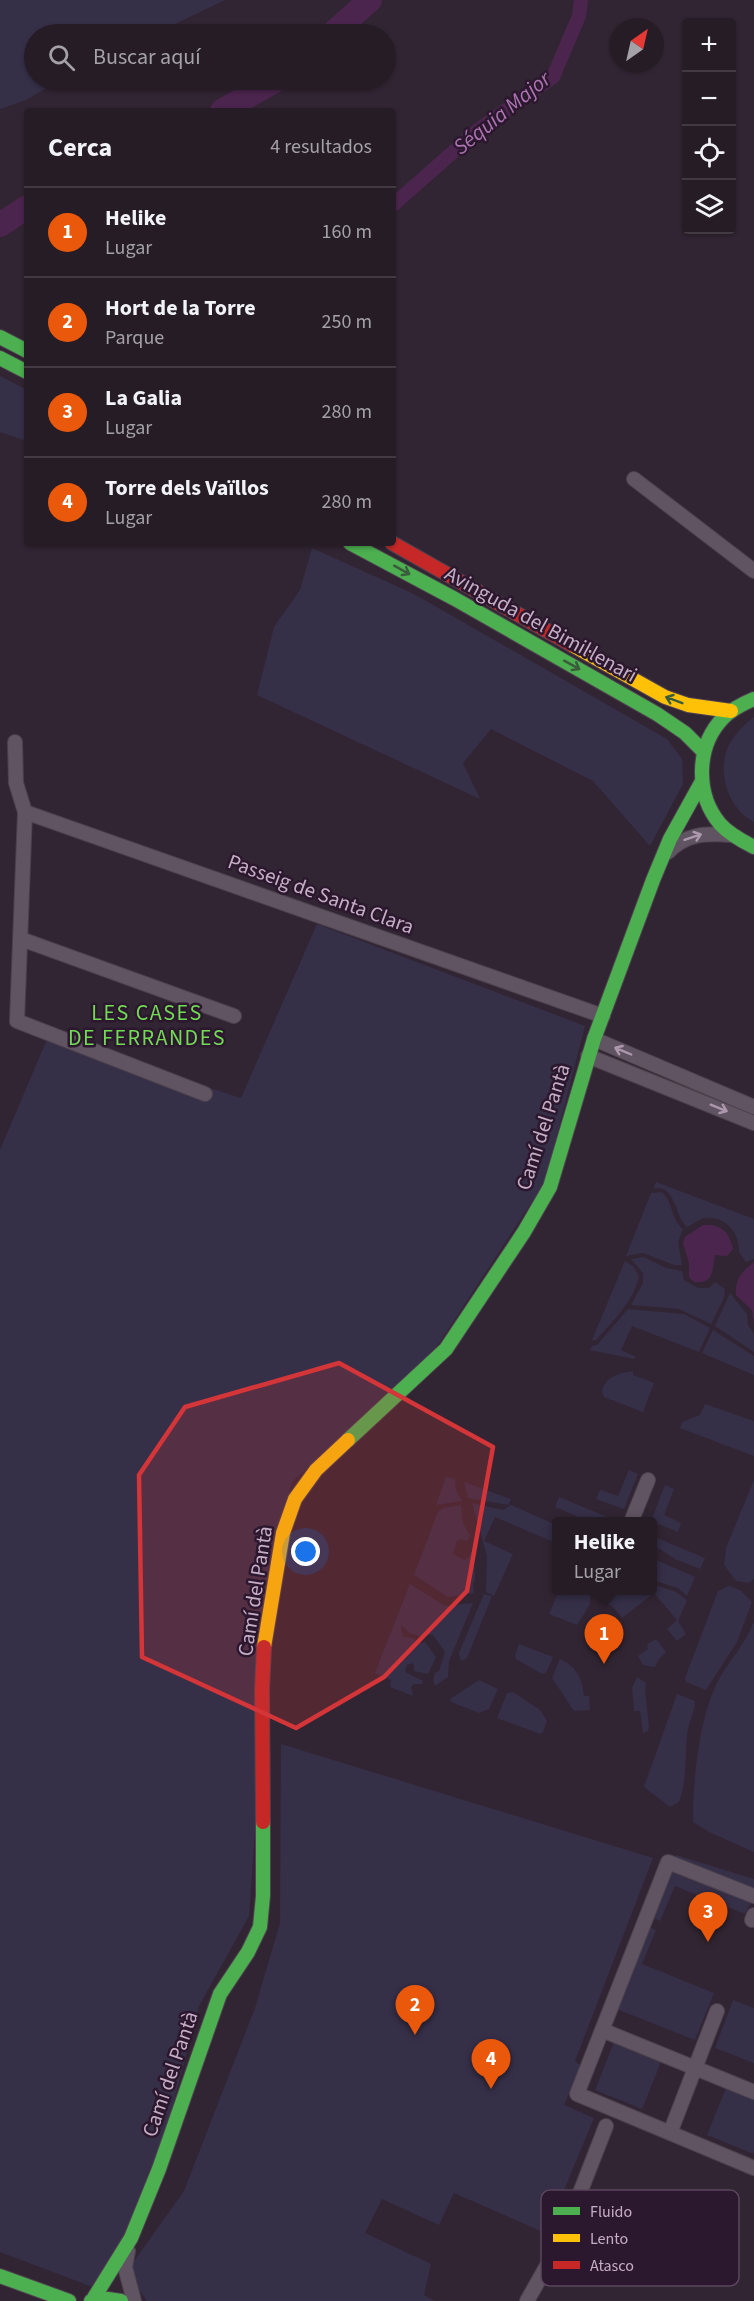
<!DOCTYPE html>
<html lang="es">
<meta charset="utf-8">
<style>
:root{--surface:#261c26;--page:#2e252e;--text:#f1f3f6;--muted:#a4a1a7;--line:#423a43;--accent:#ea580c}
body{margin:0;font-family:"Source Sans 3",sans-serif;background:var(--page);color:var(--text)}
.controls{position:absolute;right:18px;top:18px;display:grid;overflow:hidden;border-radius:6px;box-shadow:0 2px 4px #0004}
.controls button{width:54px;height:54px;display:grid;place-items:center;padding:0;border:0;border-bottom:2px solid var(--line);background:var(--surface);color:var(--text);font:30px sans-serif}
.compass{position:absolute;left:610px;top:18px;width:54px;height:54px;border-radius:50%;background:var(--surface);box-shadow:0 2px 4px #0004;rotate:34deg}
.you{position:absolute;left:306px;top:1552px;width:21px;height:21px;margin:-15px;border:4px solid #fff;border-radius:50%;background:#1a73e8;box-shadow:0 0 0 9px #1a73e833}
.badge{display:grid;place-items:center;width:39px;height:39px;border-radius:50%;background:var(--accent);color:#fff;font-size:20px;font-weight:700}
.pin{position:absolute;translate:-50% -50px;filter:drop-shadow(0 2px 3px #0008)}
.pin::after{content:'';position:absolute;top:32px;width:21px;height:18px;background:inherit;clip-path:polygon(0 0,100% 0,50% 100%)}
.popup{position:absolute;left:552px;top:1517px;width:105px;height:78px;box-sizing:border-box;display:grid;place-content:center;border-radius:6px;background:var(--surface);filter:drop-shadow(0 2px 4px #0005);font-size:20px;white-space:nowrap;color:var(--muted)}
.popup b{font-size:22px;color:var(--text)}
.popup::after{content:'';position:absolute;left:50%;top:100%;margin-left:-12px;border:12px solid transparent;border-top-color:var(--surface)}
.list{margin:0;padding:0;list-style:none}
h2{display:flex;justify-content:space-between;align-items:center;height:78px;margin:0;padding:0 24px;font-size:26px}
h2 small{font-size:20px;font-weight:400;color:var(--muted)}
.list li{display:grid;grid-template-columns:39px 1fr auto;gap:18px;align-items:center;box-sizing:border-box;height:90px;padding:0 24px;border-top:2px solid var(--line)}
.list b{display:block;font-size:22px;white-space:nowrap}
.list p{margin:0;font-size:20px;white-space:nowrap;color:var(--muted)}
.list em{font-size:20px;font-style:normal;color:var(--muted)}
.icon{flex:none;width:33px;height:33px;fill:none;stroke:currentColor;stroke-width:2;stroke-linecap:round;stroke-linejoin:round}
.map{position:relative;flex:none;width:754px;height:2301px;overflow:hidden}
.search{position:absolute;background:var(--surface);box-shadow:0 2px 4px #0004;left:24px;top:24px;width:372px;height:66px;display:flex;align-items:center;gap:15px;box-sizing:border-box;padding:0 21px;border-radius:33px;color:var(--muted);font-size:22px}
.panel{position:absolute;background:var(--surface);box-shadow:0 2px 4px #0004;left:24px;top:108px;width:372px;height:438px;border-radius:6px}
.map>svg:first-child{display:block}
.green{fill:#362f48}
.water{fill:#4c254f}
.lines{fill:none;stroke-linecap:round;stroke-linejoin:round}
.canal{stroke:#4c254f;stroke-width:14}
.river{stroke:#4c254f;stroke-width:24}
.street-casing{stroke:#4b414c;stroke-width:16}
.fast-casing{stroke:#4f4250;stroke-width:16}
.slow-casing{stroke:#4f4250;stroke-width:16}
.jam-casing{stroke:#4f4250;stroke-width:16}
.street{stroke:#615462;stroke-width:14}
.fast{stroke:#4caf50;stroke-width:14}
.slow{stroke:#ffc107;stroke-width:14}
.jam{stroke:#c62828;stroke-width:14}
.oneway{stroke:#3a5c3d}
.oneway2{stroke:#ac97ad}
.marked{fill:#d43538;fill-opacity:0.2;stroke:#d43538;stroke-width:4.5;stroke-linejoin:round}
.labels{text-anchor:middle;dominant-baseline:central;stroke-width:5;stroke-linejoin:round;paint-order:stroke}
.street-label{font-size:21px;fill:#c5adc6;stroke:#2c182e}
.water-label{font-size:22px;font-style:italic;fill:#ac73b1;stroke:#2c182e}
.neighbourhood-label{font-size:22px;letter-spacing:1.5px;fill:#71db53;stroke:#2c182e}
.key{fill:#2c182e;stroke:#5a455c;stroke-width:1.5}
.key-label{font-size:16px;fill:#c5adc6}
</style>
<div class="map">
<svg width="754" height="2301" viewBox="0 0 754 2301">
<rect width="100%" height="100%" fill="#322533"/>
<!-- green -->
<path class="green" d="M0,0H225L173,25L149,27L135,34H34V80H60L26,100L0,109Z
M0,376L27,390V441L0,432Z
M312,548L414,594L667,739L682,759L683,784L650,846L593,781L491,729L463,763L480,799L257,695L274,627L300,590Z
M754,717V822C728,809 716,771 729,745C735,733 744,725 754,717Z
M317,924L585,1026L545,1182L434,1351L292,1482L270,1573L263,1720L249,1916L199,2006L163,2142L132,2218L98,2289L0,2252V1150L48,1037L241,1098Z
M656,1182L754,1219V1259L746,1262L739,1252C740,1233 725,1215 705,1218C698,1219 694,1224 687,1227C674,1216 676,1183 653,1189Z
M662,1192C673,1202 671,1220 683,1229L678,1242L682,1265H674L643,1253L626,1256L651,1193Z
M644,1257L666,1268L682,1271L684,1280L698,1288H709L715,1282L725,1289L724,1298L711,1324L679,1309L631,1305L643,1283V1273L631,1259Z
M625,1261L633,1266L639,1276C634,1301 613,1321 596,1340H592Z
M730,1293L747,1314L748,1325L754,1334V1352L715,1326Z
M628,1309L684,1314L710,1328L699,1352L632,1326L621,1350L636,1357L634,1359L590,1350L592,1346L597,1345Z
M713,1330L754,1356V1375L702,1353Z
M633,1371V1375L654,1383L643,1412L604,1397L602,1391C607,1375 618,1374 633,1371Z
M705,1404L754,1421V1456L680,1428L682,1422L700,1415Z
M629,1470L638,1474L624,1509L596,1499L600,1490L618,1496Z
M446,1477L455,1479L456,1490L462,1501L436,1505Z
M754,1480V1579L749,1583L736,1581L724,1565L726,1548Z
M464,1482L511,1499L508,1505L468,1498Z
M665,1485L674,1489L664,1515L681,1523L678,1532L651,1521Z
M559,1497L617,1521L583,1519L555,1507Z
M472,1503L503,1510L511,1505L556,1525V1543L495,1517L484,1541L513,1554L494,1596L486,1592L487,1556Z
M461,1505L463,1523L470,1536L467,1541L461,1539L457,1541L453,1554L464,1560L469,1557L471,1552L474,1553L475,1582H473L474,1593L448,1597L414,1575L438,1512L443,1508Z
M652,1536L705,1558L700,1569L675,1559L652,1544Z
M652,1558L695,1577L687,1596L678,1588L652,1580Z
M410,1584L445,1606L473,1603L449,1661L448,1677L435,1686L433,1681L435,1673L439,1671L445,1652L433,1635L425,1634L422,1637L410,1633L402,1626L401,1629L403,1637L413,1638L419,1644L425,1642L436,1657L428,1674L414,1671V1665L412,1663L407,1665L405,1670L407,1673L423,1681L422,1684H414L411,1687L413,1696L390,1687L391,1680L375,1673Z
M652,1584L676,1592L687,1600L678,1621L686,1634L677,1641L667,1629L677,1620L654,1593L622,1618L613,1607L606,1603L605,1591L652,1590Z
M729,1586L740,1590L752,1602L737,1642L706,1690L686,1682L685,1678L718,1591Z
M559,1590L590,1591V1604L577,1625L549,1614Z
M484,1594L492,1596L467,1658L461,1661L459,1653Z
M754,1621V1852L709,1832L693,1822C693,1779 699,1718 718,1681C729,1660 746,1644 754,1621Z
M656,1639L666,1652L659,1659L655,1667L643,1665L638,1656L648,1649L647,1644Z
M519,1644L553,1657L546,1673L542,1674L516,1659L515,1656Z
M560,1659C577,1667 582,1678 584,1696H589L590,1710L574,1711L552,1678Z
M637,1677L646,1683L645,1691L649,1726L648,1731L643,1733L640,1711H634L632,1688Z
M479,1680L498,1689L489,1709L479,1713L451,1702L450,1699Z
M513,1692L540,1710L547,1721L543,1732L540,1734L497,1718L507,1693Z
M677,1694L695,1701C695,1711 690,1719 688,1729C684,1753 688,1778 679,1802L670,1807L644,1787Z
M281,1744L653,1858L575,2061L581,2066L564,2105L594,2118L549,2226L552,2236L454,2193L439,2225L382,2199L365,2233L431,2264L424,2295L435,2301H147L135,2284L132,2264L184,2191L255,2008L280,1923Z
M676,1855L754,1879V1891L675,1858Z
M672,1867L753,1899L745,1914L675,1886L660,1921L651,1917Z
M647,1926L656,1930L642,1964L714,1993L695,2040L614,2008Z
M733,2000L754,2008V2063L715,2048Z
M614,2042L661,2062L642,2109L595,2090Z
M726,2088L754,2099V2154L707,2135Z"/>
<!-- water -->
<path class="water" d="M703,1225C721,1224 729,1231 733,1249L727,1256L715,1255C712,1269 715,1284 694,1282L689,1277V1263L683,1243L685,1237Z
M754,1262V1325L752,1310L736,1295C735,1278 742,1272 754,1262Z"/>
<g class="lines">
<!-- canal -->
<path class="canal" d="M393,205L478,130L553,77L579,16L581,0"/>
<!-- river -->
<path class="river" d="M332,34L370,0
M222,111L276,80
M0,225L27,207"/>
<defs>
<path id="street" d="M634,479L754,571
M15,742L16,783L25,812L17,1021L205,1094
M25,812L603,1016
M668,852C686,834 705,833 730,835
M21,939L234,1016
M594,1039L754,1107
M588,1056L754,1123
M631,1522L648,1480
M754,1896L668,1862L577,2094L754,2168
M752,1920L754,1915
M602,2030L754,2092
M670,2133L717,2011
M128,2251L125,2267L134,2301
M527,2301L562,2239L606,2126"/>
<path id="fast" d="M0,337L27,351
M0,358L27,372
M350,543L455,599L657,714L685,733L703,751
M754,699C742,704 732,709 723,718C696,746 695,794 720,824C729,834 742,841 754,847
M348,1440L446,1349L524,1232L550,1187L594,1039L653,880L670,839L701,783
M0,2276L69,2301
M91,2301L101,2298L121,2301
M92,2301L131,2238L159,2169L220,1994L248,1952L260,1927L263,1896V1822"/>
<path id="slow" d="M572,645L665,697L688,705L731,711
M264,1647L283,1533L295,1499L316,1470L348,1440"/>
<path id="jam" d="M392,543L572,645
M263,1822L262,1689L264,1647"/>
</defs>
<!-- street casing -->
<use href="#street" class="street-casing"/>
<!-- fast casing -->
<use href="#fast" class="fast-casing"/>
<!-- slow casing -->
<use href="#slow" class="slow-casing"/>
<!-- jam casing -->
<use href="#jam" class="jam-casing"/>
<!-- street -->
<use href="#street" class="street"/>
<!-- fast -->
<use href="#fast" class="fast"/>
<!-- slow -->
<use href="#slow" class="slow"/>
<!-- jam -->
<use href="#jam" class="jam"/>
</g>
<!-- one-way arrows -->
<defs><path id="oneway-shaft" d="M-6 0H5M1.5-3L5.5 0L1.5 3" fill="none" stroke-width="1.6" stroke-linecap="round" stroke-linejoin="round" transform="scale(1.5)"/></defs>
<g class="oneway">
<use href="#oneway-shaft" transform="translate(402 570) rotate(29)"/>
<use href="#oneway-shaft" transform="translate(572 665) rotate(29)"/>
<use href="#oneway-shaft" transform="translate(674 700) rotate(-159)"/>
</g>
<g class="oneway2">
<use href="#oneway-shaft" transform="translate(693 837) rotate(-19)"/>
<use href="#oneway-shaft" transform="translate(623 1051) rotate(-157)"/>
<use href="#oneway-shaft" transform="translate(719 1108) rotate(22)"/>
</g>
<!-- marked area -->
<path class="marked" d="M339,1363L493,1447L467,1591L384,1677L296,1728L142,1657L139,1475L185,1407Z"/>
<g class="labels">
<!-- street labels -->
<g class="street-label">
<text transform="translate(541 624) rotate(29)">Avinguda del Bimil·lenari</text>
<text transform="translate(321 894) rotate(20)">Passeig de Santa Clara</text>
<text transform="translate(543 1127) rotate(-72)">Camí del Pantà</text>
<text transform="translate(255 1591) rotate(-81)">Camí del Pantà</text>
<text transform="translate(170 2074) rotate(-71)">Camí del Pantà</text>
</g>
<!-- water labels -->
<g class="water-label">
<text transform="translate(502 113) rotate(-39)">Séquia Major</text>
</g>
<!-- neighbourhood labels -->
<g class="neighbourhood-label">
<text x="147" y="1013">LES CASES<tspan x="147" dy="25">DE FERRANDES</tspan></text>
</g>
</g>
<!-- legend -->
<rect x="541" y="2190" width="198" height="96" rx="9" class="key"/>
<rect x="553" y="2207" width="27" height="8" fill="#4caf50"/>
<rect x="553" y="2234" width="27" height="8" fill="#ffc107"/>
<rect x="553" y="2261" width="27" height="8" fill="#c62828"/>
<g class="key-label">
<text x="590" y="2217">Fluido</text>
<text x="590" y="2244">Lento</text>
<text x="590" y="2271">Atasco</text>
</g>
</svg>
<div class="controls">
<button>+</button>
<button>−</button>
<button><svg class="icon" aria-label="locate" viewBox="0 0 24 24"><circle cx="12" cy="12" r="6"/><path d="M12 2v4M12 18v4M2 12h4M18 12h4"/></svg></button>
<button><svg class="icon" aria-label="layers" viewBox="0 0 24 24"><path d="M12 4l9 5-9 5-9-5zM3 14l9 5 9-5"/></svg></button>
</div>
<svg class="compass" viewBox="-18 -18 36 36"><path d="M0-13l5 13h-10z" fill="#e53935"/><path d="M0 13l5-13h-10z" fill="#a4a1a7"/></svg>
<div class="you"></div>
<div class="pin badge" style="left:604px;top:1664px">1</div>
<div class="popup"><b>Helike</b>Lugar</div>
<div class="pin badge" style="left:415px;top:2035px">2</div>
<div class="pin badge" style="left:708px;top:1942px">3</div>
<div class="pin badge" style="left:491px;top:2089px">4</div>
<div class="search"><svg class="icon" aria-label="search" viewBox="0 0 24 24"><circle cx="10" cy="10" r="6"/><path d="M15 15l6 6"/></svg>Buscar aquí</div>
<section class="panel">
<h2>Cerca<small>4 resultados</small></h2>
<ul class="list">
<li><span class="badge">1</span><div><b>Helike</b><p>Lugar</p></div><em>160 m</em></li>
<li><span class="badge">2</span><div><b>Hort de la Torre</b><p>Parque</p></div><em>250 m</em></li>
<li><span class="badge">3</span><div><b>La Galia</b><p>Lugar</p></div><em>280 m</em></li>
<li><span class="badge">4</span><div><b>Torre dels Vaïllos</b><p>Lugar</p></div><em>280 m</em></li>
</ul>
</section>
</div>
